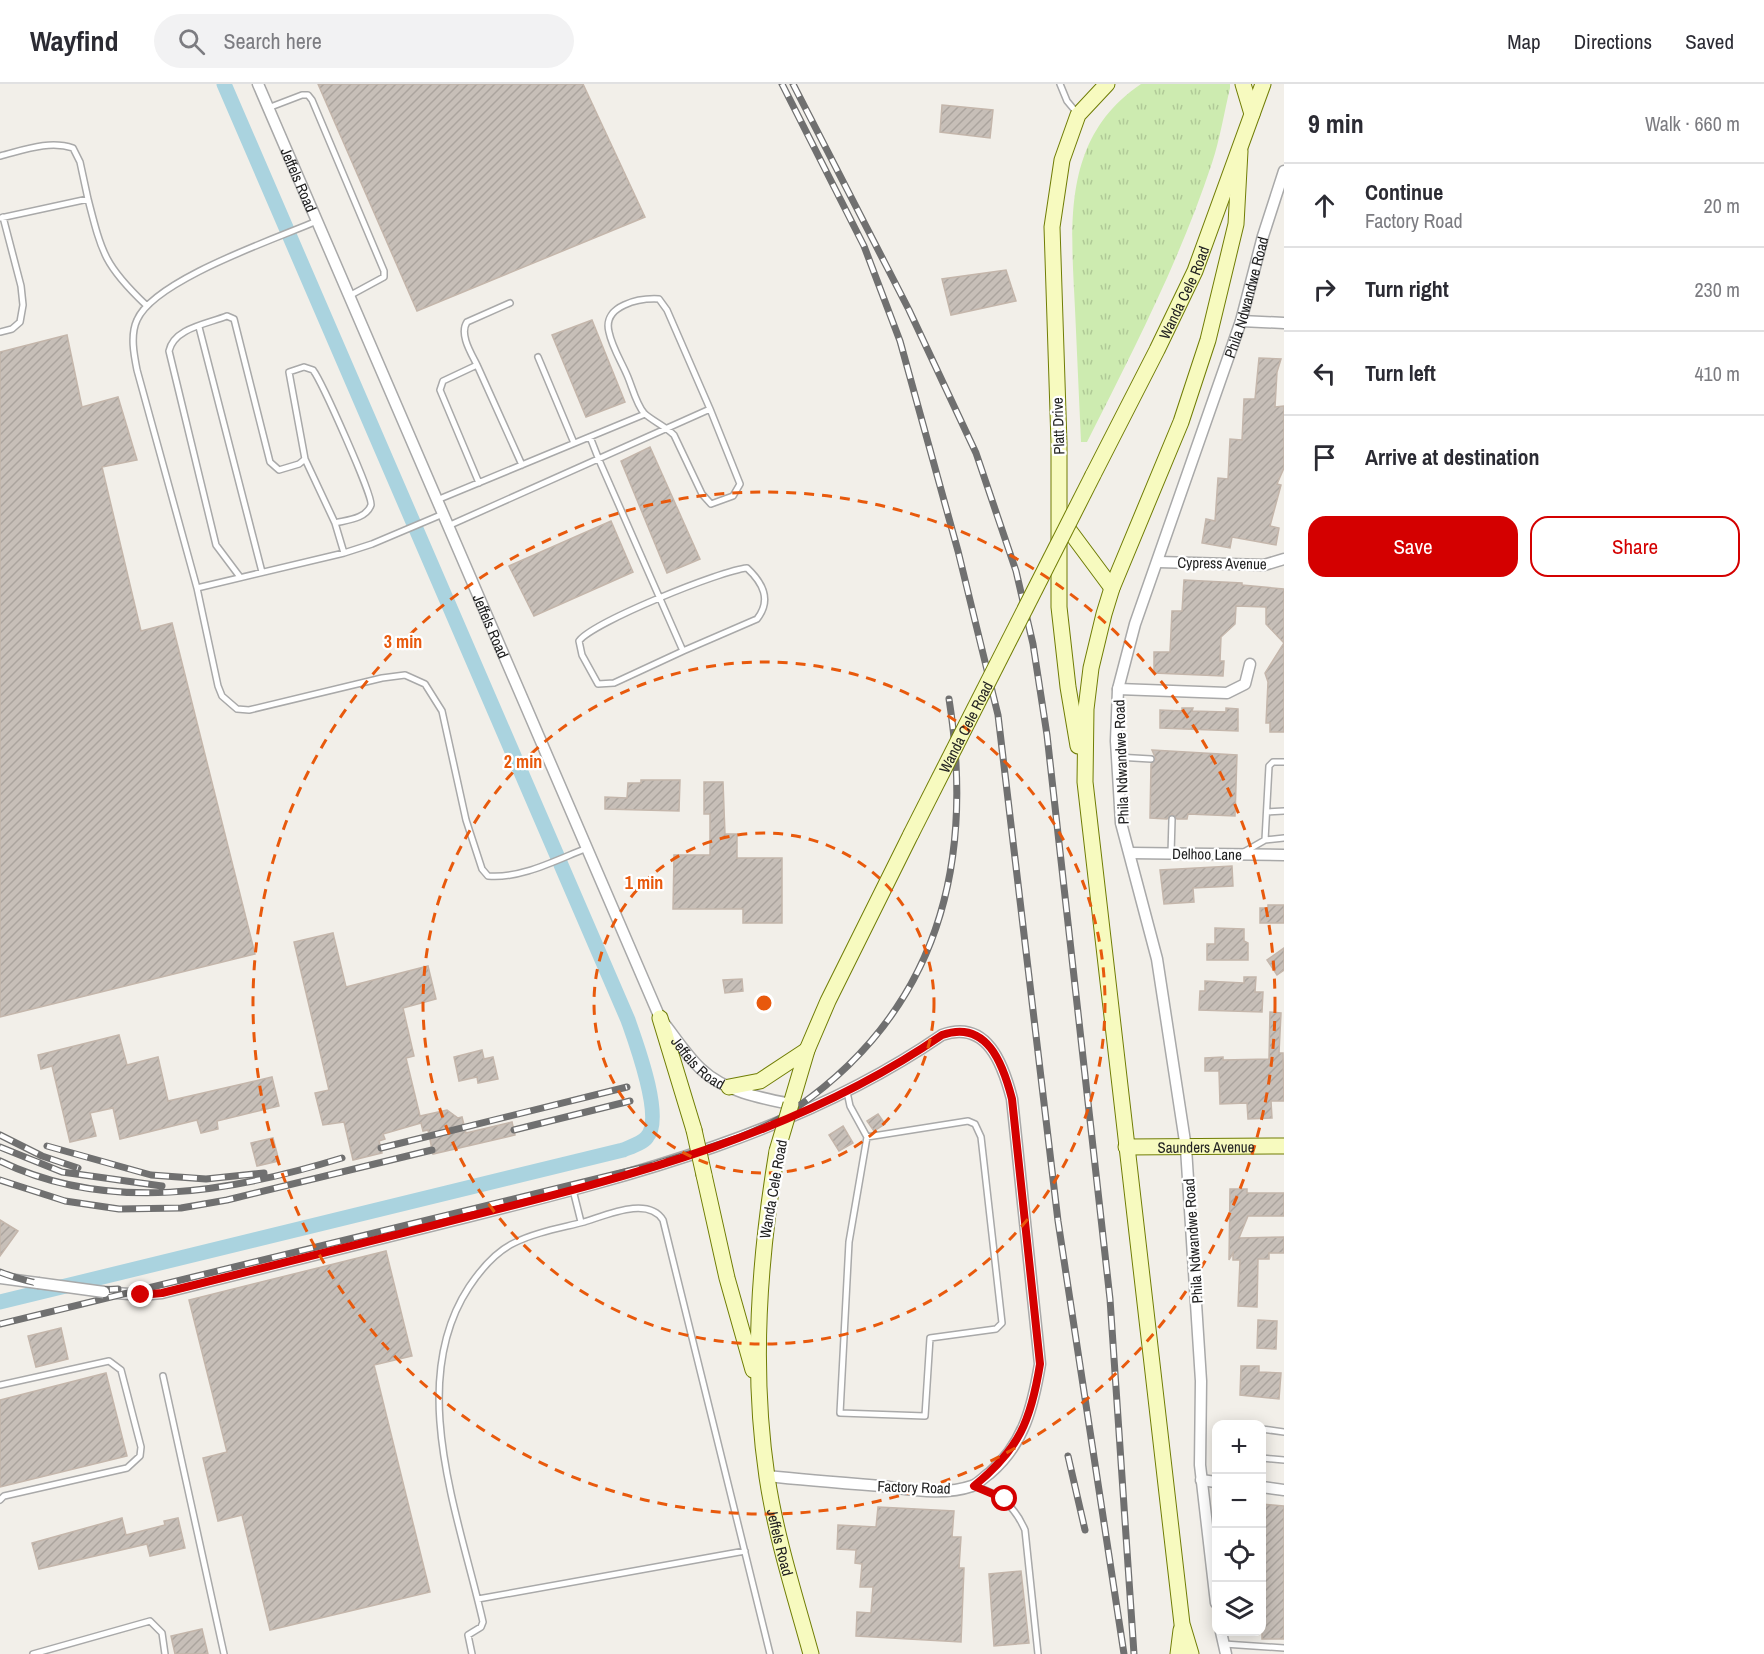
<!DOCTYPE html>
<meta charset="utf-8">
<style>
:root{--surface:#fff;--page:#f2f2f3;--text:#2b2b33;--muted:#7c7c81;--line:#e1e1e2;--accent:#d40000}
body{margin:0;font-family:"Archivo Narrow",sans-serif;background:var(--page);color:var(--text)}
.controls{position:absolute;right:18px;bottom:18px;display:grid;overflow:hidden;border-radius:12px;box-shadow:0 3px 15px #0003}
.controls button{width:54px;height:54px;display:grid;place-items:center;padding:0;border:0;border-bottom:2px solid var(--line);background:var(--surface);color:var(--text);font:30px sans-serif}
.stop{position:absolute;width:18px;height:18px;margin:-14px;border:4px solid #d40000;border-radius:50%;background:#fff}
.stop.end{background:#d40000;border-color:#fff;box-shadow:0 2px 6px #0008}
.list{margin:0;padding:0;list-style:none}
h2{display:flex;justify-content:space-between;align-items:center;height:78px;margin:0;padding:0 24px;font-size:26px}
h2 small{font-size:20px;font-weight:400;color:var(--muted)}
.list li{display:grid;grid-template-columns:39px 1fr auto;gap:18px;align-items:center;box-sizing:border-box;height:84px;padding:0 24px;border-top:2px solid var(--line)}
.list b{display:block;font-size:22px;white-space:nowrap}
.list p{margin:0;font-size:20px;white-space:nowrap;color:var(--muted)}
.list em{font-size:20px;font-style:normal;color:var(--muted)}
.actions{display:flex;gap:12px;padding:18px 24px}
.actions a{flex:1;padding:14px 0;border:2px solid var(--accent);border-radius:18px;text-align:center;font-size:21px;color:var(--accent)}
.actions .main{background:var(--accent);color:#fff}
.icon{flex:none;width:33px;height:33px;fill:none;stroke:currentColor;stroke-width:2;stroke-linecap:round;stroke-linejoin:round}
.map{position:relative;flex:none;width:1284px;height:1570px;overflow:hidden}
header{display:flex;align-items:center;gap:36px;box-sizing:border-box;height:84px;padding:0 30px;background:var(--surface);border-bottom:2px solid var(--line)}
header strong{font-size:28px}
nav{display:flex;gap:33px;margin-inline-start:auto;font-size:21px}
.search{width:420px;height:54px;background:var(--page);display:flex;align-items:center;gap:15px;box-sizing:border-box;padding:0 21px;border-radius:33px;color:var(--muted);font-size:22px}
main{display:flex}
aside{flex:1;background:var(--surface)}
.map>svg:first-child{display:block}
.grass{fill:url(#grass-tufts)}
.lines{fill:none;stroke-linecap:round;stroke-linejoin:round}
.canal{stroke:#aad3df;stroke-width:15}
.building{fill:url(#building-hatch);stroke:#c4b6ab;stroke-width:1.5}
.lane-casing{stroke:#a9a9a9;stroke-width:8}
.street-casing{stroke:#a9a9a9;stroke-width:13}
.secondary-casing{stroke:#707d05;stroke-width:17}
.lane{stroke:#fff;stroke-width:5}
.street{stroke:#fff;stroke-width:10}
.secondary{stroke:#f7fabf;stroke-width:15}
.rail-casing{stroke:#707070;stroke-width:7}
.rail{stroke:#fff;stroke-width:4.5;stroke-dasharray:14;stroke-linecap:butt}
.street-bridge-casing{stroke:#a9a9a9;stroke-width:13;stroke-linecap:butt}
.secondary-bridge-casing{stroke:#707d05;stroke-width:17;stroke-linecap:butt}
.street-bridge{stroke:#fff;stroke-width:10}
.secondary-bridge{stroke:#f7fabf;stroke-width:15}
.route{stroke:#d40000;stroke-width:8}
.ring{fill:none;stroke:#e8590c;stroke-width:3;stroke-dasharray:10 8}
.labels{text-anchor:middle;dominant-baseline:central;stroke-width:4.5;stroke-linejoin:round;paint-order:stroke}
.street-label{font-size:15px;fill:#222;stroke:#fff}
.centre{fill:#e8590c;stroke:#fff;stroke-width:3}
.ring-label{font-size:18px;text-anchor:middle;font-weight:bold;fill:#e8590c;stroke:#fff;stroke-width:4.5;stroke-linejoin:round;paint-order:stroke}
</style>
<header>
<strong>Wayfind</strong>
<div class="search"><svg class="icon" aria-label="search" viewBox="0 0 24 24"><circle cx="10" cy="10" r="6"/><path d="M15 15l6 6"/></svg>Search here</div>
<nav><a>Map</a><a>Directions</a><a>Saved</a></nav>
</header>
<main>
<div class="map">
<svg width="1284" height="1570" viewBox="0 0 1284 1570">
<defs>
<pattern id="grass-tufts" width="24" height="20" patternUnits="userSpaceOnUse" patternTransform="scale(1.5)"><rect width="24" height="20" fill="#cdebb0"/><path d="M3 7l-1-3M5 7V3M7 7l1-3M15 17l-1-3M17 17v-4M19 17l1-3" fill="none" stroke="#b0c997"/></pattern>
<pattern id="building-hatch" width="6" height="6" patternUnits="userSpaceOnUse" patternTransform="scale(1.5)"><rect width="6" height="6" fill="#c7bfb8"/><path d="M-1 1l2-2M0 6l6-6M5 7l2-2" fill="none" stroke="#aba49e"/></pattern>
</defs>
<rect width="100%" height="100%" fill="#f2efe9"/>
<!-- grass -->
<path class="grass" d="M1141,0H1230V4C1224,29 1220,55 1212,79C1180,176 1133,267 1087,358H1081C1079,314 1077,269 1075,225C1071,141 1061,54 1141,0Z"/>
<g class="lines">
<!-- canal -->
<path class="canal" d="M0,1218L623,1066C630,1063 643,1059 647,1053C664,1034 636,959 628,936L224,0"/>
</g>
<!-- building -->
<path class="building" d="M318,0H583L645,133L417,227Z
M942,21L993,26L990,54L940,48Z
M1006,186L1016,217L951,231L942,195Z
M592,236L625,318L586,333L552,251Z
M67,251L82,323L118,313L137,376L102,383L141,547L172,539L255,870L0,933V268Z
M1259,274L1281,275L1277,288L1275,323L1284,322V384L1277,400L1281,401L1270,442L1279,444L1276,461L1232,453L1230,464L1202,459L1206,435L1215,437L1218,394L1228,395L1230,355L1242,356L1244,315H1255Z
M650,363L700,475L667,489L621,377Z
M611,437L633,488L534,532L509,482Z
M1184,496L1242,499V501L1284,505V648H1270V639H1266L1268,598L1265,589L1284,559L1266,540V523L1236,522L1235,540L1221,553L1220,577H1224L1223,592L1154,589V568H1170L1172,527H1182Z
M1182,624H1193L1192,627L1226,628V624L1238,625V647L1160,644V626L1182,627Z
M1152,666L1237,671L1235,732L1188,730L1187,735H1177L1172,730L1167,735L1150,734L1151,680L1156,675Z
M641,696H680L679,727L605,725V713L627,714L628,699H641Z
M704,698H723L725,750H737V774H782V839H743V825H673L674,771H710V730H704Z
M1232,782L1233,802L1193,804L1194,818L1164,820L1160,786Z
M1268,821H1284V839H1260V824H1268Z
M1215,844L1244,845V857L1248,859V876H1207V860H1215Z
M333,849L346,903L428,882L436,915L403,924L414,972L406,974L420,1032L447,1026L458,1034L462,1033L466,1049L512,1038L515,1051L433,1070L428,1046L423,1047L421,1039L383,1050L385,1055L379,1057L382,1069L353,1076L344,1038L323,1041L315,1009L329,1006L294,858Z
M1284,864V886L1277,891L1267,876Z
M1244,893H1256L1255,908H1263L1262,928L1199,926L1200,907H1205V897L1244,899Z
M742,895L743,907L725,909L723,896Z
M1270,928L1281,929L1279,969H1283L1284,1017H1271L1272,1034L1248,1035L1247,1019L1220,1020L1219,987H1205V974L1223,973V976L1269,975Z
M119,951L127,981L158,973L168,1017L272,993L279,1022L217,1037L218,1045L201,1049L197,1036L120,1055L113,1024L90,1029L96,1052L70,1058L52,982L41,985L38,971Z
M482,966L484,975L493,973L498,995L478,999L477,993L459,997L454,973Z
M878,1030L885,1040L874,1047L867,1037Z
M843,1042L853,1059L839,1067L829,1051Z
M273,1054L279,1077L257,1082L251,1059Z
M1230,1105H1247V1109H1284V1132H1248L1239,1154L1284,1153V1169H1269V1175H1258L1257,1223L1238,1222L1240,1176H1233V1169L1229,1176Z
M0,1136L18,1147L0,1172Z
M386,1167L412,1272L374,1281L430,1508L270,1546L242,1431L218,1437L203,1374L227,1368L189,1216Z
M1258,1236L1277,1237L1276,1265L1257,1264Z
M61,1244L68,1275L36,1283L28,1252Z
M1241,1282H1259V1288L1281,1289L1279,1315L1240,1311Z
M106,1289L127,1372L0,1403V1316Z
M1262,1420L1284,1422V1555H1262Z
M878,1423L954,1427L952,1453H961L959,1484H964L961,1558L856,1552L857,1528L871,1529L873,1503H860L862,1480L855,1479L856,1466L837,1465L838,1441L876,1443Z
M122,1434L126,1451L165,1441L164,1437L178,1434L185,1464L150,1472L147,1460L39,1485L32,1459Z
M1021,1487L1029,1559L994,1562L989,1490Z
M202,1545L208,1570H175L171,1552Z"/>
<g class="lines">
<defs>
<path id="lane" d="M1060,0L1067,17L1077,29
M268,24L302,11H308L312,16L384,187V193L349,212
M0,72C24,66 49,56 73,64L80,78L88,115
M0,134L88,115C102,170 105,182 146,221
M317,137C275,155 154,196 137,236C130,251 134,271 137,286L197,504L218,602L222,612L237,625L249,626L382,594L405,591L425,600L442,627L466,736L482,785L488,792C521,795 556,776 587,764
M199,243L262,488
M0,248L12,245L20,238L23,221L21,202L3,133
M538,273L574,359
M477,281C471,269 459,250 467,238L510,219
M590,353L599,376L683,567L614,599L598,600L582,571L579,557C593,538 722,486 747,484C763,499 772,516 757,535L683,567
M305,375L335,439L344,469
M479,399L440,306L443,297L477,281L522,381
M437,416L645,330
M448,442L710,325L667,226L659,215C640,214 602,221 609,248C612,263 621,277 627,291C632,302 636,320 644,329C651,336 665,342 674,351L702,410L711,420L733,412L740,400L710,325
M240,493L216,461L169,267C174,244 207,240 227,232L234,235L270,378L279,386L299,380L305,375L289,288L304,283L313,286C322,298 373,412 371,421C366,435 347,436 335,439
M197,504L344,469L372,460L443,430
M1117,673L1151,675
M1267,728L1284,727
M1265,756L1284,754
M1244,768L1265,756L1269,682L1273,678H1284
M1171,770L1172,735
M847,1008L850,1022L867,1053L849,1158L840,1329L925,1332L930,1254L996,1245L1002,1239L981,1053L975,1040L968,1037L867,1053
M573,1106L581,1138
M163,1292L224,1570
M0,1301L109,1277L121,1286L141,1363L140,1372L127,1384L4,1412L0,1416
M1262,1345L1284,1348
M1262,1374L1284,1376
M974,1402C1000,1410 1014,1421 1025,1446L1038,1570
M478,1515L745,1467
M1224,1560L1284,1564
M33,1570L150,1537L162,1549L165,1570
M472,1570L468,1551L481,1543L483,1538C460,1435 405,1300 469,1203C481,1185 495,1168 514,1159C536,1148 561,1144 584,1138C607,1131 648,1112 663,1136L770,1570"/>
<g id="street">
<path id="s1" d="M258,0L660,934C673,950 685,970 701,985C724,1007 760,1014 791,1020"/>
<path d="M1241,237L1284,239"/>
<path d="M1159,478L1264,481L1284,475"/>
<path d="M1118,605L1227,609L1245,600L1250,580"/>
<path d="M1130,769L1284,771"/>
<path d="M0,1194L38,1199"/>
<path d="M104,1208L141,1211L162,1209C265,1184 368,1158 471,1132C634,1091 801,1048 942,951C987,935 1003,980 1012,1015L1040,1280C1033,1322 1024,1360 990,1389C984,1393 978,1400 972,1402C943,1412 909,1405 881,1402C843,1399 805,1396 767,1392"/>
<path d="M1201,1396L1216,1398"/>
<path d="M1262,1403L1284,1406"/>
<path id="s2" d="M1216,1519L1200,1381L1201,1297L1186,1064L1157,875L1121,739L1116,657L1118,605L1135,540L1241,237L1263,152L1284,87"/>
<path d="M1221,1548L1226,1570"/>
</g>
<g id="secondary">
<path d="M1243,0L1252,30"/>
<path id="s3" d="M1093,391L1157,266L1195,187L1263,0"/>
<path d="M1060,434L1112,504"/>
<path d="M1078,662L1068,603L1059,523V359L1052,143L1062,76L1078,31L1107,0"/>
<path d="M660,934L694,1046"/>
<path d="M729,1003L760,997L807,966"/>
<path d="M791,1020L807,966L828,917L911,750"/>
<path id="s4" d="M1126,1063L1284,1062"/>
<path id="s5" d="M777,1067C759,1176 751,1284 767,1393C776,1453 795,1512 811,1570"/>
<path d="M704,1091L727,1194L753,1286"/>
<path d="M1178,1570L1181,1546"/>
<path d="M1191,1570L1182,1540L1085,698L1086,625L1091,584L1104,530L1112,504L1181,338L1208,256L1236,140L1240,67"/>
</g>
</defs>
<!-- lane casing -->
<use href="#lane" class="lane-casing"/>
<!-- street casing -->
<use href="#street" class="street-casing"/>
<!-- secondary casing -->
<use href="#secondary" class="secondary-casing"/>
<!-- lane -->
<use href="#lane" class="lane"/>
<!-- street -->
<use href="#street" class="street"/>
<!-- secondary -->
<use href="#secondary" class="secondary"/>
<defs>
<path id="rail" d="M782,0L864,162L900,257L958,467L998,631L1058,1137L1124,1570
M793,0L909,226L976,369L1016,487L1033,560L1047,651L1110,1215L1134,1570
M514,1046L630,1017
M0,1051L42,1072L78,1084
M47,1062L151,1091L206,1095L264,1089
M0,1063L62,1088L162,1102
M381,1064L627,1003
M0,1077C109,1130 231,1108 342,1074
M0,1096L65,1117L119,1125L181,1124L227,1116L432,1066
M0,1188C36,1202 79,1208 118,1205
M0,1240L653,1081C701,1065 754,1054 796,1024C939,925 975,779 949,615
M1068,1372L1085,1446"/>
</defs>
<!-- rail casing -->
<use href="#rail" class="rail-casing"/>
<!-- rail -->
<use href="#rail" class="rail"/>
<defs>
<path id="street-bridge" d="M38,1199L104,1208"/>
<g id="secondary-bridge">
<path id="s6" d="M911,750L1093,391"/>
<path d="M694,1046L704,1091"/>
<path d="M777,1067L791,1020"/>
</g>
</defs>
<!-- street-bridge casing -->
<use href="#street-bridge" class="street-bridge-casing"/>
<!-- secondary-bridge casing -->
<use href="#secondary-bridge" class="secondary-bridge-casing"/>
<!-- street-bridge -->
<use href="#street-bridge" class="street-bridge"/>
<!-- secondary-bridge -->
<use href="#secondary-bridge" class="secondary-bridge"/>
</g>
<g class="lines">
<!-- route -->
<path class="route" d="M141,1211L162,1209C264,1184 365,1159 466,1133C632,1092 800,1049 942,951C987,935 1003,980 1012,1015L1040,1280C1031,1337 1019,1365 974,1402L1005,1415"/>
</g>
<!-- distance rings -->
<g class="ring">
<circle cx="764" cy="919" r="170"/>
<circle cx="764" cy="919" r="341"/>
<circle cx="764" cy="919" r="511"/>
</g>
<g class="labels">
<!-- street labels -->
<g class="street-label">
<text stroke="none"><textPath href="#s1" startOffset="104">Jeffels Road</textPath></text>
<text stroke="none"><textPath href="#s3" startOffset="204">Wanda Cele Road</textPath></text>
<text stroke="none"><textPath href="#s2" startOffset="1335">Phila Ndwandwe Road</textPath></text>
<text transform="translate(1058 342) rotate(-92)">Platt Drive</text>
<text transform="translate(1222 479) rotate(1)">Cypress Avenue</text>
<text stroke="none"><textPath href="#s1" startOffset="590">Jeffels Road</textPath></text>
<text stroke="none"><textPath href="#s6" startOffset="120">Wanda Cele Road</textPath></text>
<text transform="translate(1121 678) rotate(-92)">Phila Ndwandwe Road</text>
<text transform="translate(1207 770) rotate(1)">Delhoo Lane</text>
<text stroke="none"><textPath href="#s1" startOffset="1076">Jeffels Road</textPath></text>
<text stroke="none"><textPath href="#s4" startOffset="80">Saunders Avenue</textPath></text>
<text transform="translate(773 1105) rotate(-80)">Wanda Cele Road</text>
<text transform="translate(1193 1157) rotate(-94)">Phila Ndwandwe Road</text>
<text transform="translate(914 1403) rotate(2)">Factory Road</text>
<text stroke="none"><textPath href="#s5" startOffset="394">Jeffels Road</textPath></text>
</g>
</g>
<circle cx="764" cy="919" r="9" class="centre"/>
<g class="ring-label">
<text x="403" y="564">3 min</text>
<text x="523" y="684">2 min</text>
<text x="644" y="805">1 min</text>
</g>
</svg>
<div class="controls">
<button>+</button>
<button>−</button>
<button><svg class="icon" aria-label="locate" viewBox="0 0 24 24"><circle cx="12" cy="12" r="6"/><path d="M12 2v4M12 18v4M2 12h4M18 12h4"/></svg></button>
<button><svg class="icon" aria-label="layers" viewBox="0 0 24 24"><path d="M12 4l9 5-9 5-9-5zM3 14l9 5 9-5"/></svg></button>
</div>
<div class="stop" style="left:1005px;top:1415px"></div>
<div class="stop end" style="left:141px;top:1211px"></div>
</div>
<aside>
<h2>9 min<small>Walk · 660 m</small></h2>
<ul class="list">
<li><svg class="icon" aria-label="ahead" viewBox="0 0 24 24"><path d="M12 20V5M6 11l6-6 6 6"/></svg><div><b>Continue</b><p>Factory Road</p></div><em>20 m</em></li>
<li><svg class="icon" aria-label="right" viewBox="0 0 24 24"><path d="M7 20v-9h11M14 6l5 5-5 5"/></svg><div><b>Turn right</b></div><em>230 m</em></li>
<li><svg class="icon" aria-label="left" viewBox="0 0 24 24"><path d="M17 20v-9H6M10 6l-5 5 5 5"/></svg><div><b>Turn left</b></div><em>410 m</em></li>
<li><svg class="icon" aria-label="arrive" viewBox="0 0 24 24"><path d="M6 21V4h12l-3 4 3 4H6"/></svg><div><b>Arrive at destination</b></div></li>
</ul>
<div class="actions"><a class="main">Save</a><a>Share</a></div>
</aside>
</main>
